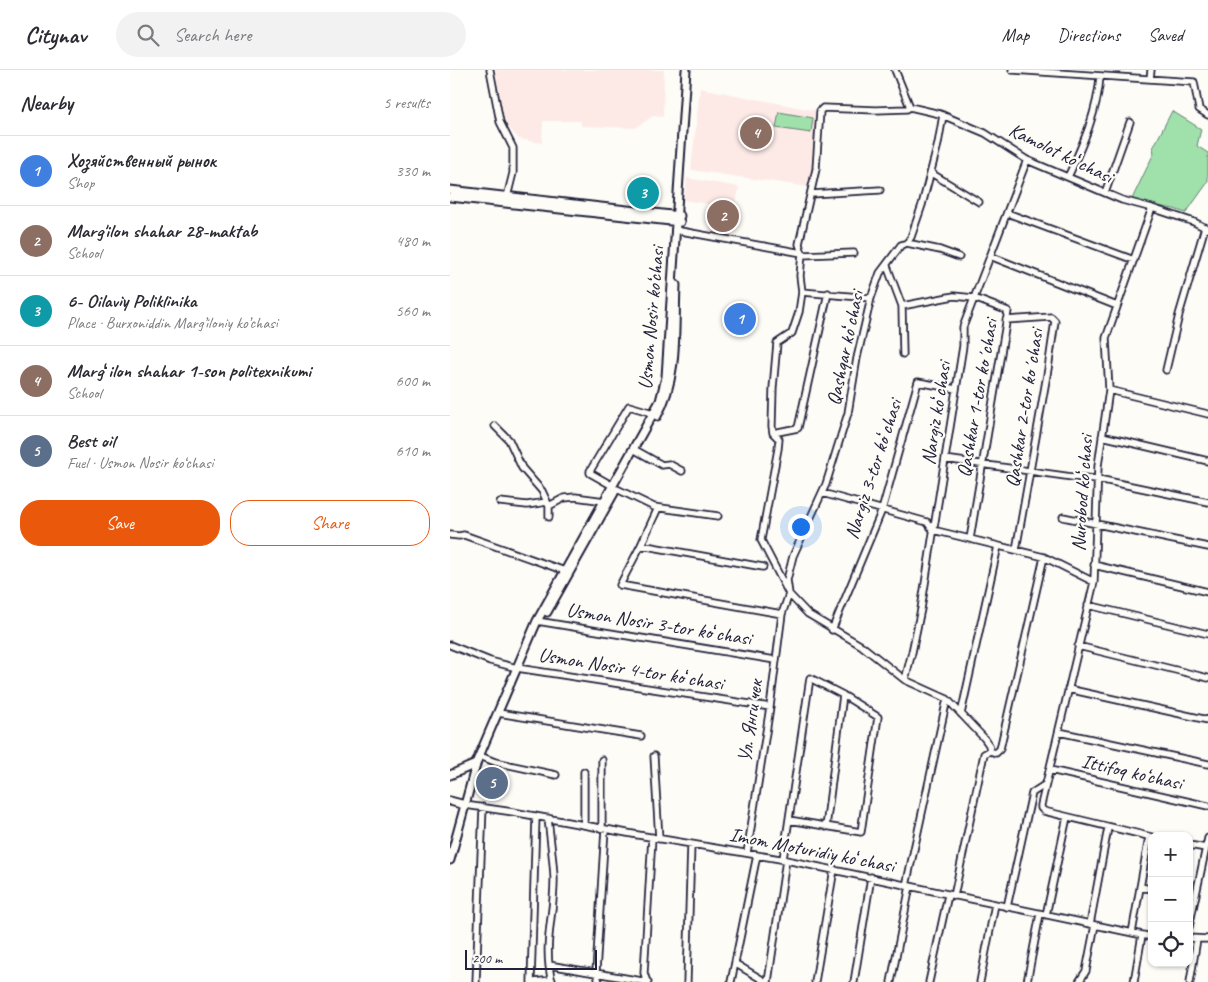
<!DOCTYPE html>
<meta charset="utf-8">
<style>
:root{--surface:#fff;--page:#f2f2f3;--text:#2b2b33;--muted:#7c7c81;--line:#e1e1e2;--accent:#ea580c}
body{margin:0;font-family:Caveat,sans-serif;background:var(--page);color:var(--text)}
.controls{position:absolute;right:15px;bottom:15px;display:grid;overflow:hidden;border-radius:10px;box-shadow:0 1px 4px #0004}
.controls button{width:45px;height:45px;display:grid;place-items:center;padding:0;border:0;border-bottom:1px solid var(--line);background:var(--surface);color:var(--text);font:25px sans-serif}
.scale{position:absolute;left:15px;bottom:12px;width:132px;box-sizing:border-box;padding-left:5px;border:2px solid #22223b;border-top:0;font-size:14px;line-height:18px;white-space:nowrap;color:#22223b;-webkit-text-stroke:4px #fdfcf7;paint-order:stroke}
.you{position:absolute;left:350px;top:456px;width:18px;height:18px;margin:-12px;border:4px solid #fff;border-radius:50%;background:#1a73e8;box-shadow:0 0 0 8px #1a73e833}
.badge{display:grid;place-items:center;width:32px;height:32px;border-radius:50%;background:var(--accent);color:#fff;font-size:16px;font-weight:700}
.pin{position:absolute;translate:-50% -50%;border:2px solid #fff;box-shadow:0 1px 5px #0006}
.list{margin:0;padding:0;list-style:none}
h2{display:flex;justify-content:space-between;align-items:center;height:65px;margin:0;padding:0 20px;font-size:21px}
h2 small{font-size:16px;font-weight:400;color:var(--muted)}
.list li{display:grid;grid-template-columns:32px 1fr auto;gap:15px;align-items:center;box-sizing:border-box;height:70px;padding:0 20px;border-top:1px solid var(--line)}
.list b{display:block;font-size:19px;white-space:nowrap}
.list p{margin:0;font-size:16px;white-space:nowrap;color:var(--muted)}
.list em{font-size:16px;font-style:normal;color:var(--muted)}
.actions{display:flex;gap:10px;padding:15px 20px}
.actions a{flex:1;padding:11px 0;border:1px solid var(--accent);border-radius:20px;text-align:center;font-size:18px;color:var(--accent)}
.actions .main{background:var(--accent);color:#fff}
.icon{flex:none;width:28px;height:28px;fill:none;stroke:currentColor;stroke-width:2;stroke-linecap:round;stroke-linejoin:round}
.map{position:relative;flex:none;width:758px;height:912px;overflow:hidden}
header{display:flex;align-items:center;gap:30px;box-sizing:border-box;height:70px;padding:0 25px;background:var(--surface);border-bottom:1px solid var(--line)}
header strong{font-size:24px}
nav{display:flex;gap:28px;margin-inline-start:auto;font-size:18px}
.search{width:350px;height:45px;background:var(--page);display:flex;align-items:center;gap:12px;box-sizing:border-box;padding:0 18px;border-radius:28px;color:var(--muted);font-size:19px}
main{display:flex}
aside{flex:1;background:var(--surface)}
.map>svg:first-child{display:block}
.built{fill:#fdeae6}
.green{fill:#a0e0aa;stroke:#618172}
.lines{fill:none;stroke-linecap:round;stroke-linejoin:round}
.minor-casing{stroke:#22223b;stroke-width:9}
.major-casing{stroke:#22223b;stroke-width:11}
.minor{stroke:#fdfcf7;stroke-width:5.5}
.major{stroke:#fdfcf7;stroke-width:7}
.labels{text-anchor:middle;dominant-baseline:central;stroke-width:4.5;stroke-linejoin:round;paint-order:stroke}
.street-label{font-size:20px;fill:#22223b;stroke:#fdfcf7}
</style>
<header>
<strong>Citynav</strong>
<div class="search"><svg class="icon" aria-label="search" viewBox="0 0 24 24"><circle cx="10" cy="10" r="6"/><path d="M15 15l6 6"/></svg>Search here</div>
<nav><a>Map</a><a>Directions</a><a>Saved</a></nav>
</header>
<main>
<aside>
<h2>Nearby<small>5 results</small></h2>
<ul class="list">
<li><span class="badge" style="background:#3f7fe0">1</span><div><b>Хозяйственный рынок</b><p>Shop</p></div><em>330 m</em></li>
<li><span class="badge" style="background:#8d6e63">2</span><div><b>Marg'ilon shahar 28-maktab</b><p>School</p></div><em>480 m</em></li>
<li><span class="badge" style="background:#0f9aa8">3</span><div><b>6- Oilaviy Poliklinika</b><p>Place · Burxoniddin Marg’iloniy ko’chasi</p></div><em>560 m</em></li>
<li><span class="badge" style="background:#8d6e63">4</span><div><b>Margʻilon shahar 1-son politexnikumi</b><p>School</p></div><em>600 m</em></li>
<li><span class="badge" style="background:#5c6f8a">5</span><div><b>Best oil</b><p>Fuel · Usmon Nosir ko‘chasi</p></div><em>610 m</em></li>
</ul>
<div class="actions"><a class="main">Save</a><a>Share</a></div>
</aside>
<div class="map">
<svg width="758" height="912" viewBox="0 0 758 912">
<rect width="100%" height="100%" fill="#fdfcf7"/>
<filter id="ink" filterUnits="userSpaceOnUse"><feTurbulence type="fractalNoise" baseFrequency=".02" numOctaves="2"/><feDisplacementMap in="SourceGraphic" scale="10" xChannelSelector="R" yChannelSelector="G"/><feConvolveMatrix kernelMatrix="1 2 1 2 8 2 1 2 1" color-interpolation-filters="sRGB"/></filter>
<g filter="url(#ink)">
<!-- built -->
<path class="built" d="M46,0H214L213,47L203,46L185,58L131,56V51H93L92,73L69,69L52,50Z
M250,18L367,41L366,85L364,99L359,117L241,100Z
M237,108L289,117L280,166L259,162L263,135L234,130Z"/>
<!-- green -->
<path class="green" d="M722,41L751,59L747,76L758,83V112L736,143L724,139L681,131L704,83L703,78Z
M329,42L363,48L361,63L326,58Z"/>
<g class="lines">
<defs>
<path id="minor" d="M40,0L50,52L63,78V103L57,127
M445,0L460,37L490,44L535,63L577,90L672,130L702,138L744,152L758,159
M562,0L744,12L749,39L758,45
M700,9L701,0
M460,37L457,39L426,40L373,38L370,41L366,99L349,174L352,183L350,206L352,222L349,242L342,263L327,273L323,318L322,356L323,363L329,369L328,379L311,470L339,524L358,544L412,576L455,610L497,629L534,668L539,675L540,681
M481,103L529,132
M618,107C632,76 648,41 650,6
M655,123L680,52
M361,124L430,120
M557,143L684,190
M225,160L352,183
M457,173L490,180L509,187
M352,185L404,183
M540,186L667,236
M437,196L452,236L504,226L524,228L558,241L520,469
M352,222L421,228
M452,236L453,284
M556,250L601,247L605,251L598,299L566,480
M716,300L729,245L755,157
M659,320L758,344
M45,356L59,370L72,398L92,421L99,436L114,428L125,427L155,431
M323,363L348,358L378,223
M652,366L758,391
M187,381L212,395L219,394L232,401
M495,389L622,407L648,409L758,432
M163,416L140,403V401L179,336L203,343
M167,419L204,437L268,446
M372,423L477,452L483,460L594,487L644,512
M50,432L77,435L97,432
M208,438L191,475L170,515L332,544
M99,447V436
M613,447L758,477
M0,465L9,466L14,465L115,501
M191,475L313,497
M644,495L758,522
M638,535L758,564
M87,551L325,590
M382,560L432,440L468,312L506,319
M0,575L40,591L67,598L320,637
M628,576L758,608
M455,610L462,582L471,539L513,276V257L577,90
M618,619L758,650
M48,643L191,666
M511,644L548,476
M609,662L758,694
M540,681L546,683L550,679L594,487
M30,686L45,692L106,705
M204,686L209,769
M152,690V758
M600,700L758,736
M134,702V755
M15,735L63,742L188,765L336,790L702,867
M98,748C100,768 103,787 104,807C105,844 92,873 102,912
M376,757L393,625
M702,767L594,741L591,738V735L644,512L648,396L659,320L656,268L702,138
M739,775L756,778
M297,783L320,637L332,544L339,524L337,510L343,486L376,414L398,343L407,288L421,228L430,203L451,175L457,173L461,167L472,135L488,74L493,45
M333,789L360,608L393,625L428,647L411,762L339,750
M456,816L497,629
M690,817L702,819
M504,826L534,684L540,681
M557,837L582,723L596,714
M596,845L617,747
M640,854L658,758
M739,857L758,768
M682,863L699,767
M739,868L758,869
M286,894L316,912
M99,895L198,912
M26,912L33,737
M81,912L86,746
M84,912L102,910
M149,912L146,902L155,759
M197,912L194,903L202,767
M237,912L241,774
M281,912L307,785
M318,912L336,790
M365,912L384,799
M404,912L421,807
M441,912L460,816
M479,912L498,825
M530,912L545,834
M577,912L590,844
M629,912L636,901L645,855
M684,912L692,865
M740,912L747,869"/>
<path id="major" d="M0,120L230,146
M0,127L230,152
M207,346C229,307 224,258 226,215
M97,542L164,423
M0,705L26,694
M0,731L15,735
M0,790L27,691L87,551L210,331L216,307L236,0"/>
</defs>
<!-- minor casing -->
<use href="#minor" class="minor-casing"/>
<!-- major casing -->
<use href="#major" class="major-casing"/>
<!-- minor -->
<use href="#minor" class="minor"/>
<!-- major -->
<use href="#major" class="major"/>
</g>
</g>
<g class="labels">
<!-- street labels -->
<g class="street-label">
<text transform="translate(611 83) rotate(26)">Kamolot koʻchasi</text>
<text transform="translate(201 248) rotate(-85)">Usmon Nosir ko‘chasi</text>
<text transform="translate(395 278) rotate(-78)">Qashqar koʻchasi</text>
<text transform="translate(527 328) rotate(-80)">Qashkar 1-tor koʼchasi</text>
<text transform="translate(574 338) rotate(-81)">Qashkar 2-tor koʼchasi</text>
<text transform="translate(486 343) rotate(-81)">Nargiz koʻchasi</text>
<text transform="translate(423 399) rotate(-72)">Nargiz 3-tor koʻchasi</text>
<text transform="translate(632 423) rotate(-86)">Nurobod koʻchasi</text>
<text transform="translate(209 554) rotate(9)">Usmon Nosir 3-tor koʻchasi</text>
<text transform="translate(181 599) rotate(9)">Usmon Nosir 4-tor koʻchasi</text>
<text transform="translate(300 651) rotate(-82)">Ул. Янги чек</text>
<text transform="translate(682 702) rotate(13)">Ittifoq ko‘chasi</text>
<text transform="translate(362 780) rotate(11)">Imom Moturidiy koʻchasi</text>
</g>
</g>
</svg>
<div class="controls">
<button>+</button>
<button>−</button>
<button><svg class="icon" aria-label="locate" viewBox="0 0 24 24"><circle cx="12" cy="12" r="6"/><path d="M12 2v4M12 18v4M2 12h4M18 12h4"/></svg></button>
</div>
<div class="scale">200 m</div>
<div class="you"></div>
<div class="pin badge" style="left:290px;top:249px;background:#3f7fe0">1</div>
<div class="pin badge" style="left:273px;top:146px;background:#8d6e63">2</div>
<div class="pin badge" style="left:193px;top:123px;background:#0f9aa8">3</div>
<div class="pin badge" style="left:306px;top:63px;background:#8d6e63">4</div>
<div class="pin badge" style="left:42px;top:713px;background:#5c6f8a">5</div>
</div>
</main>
